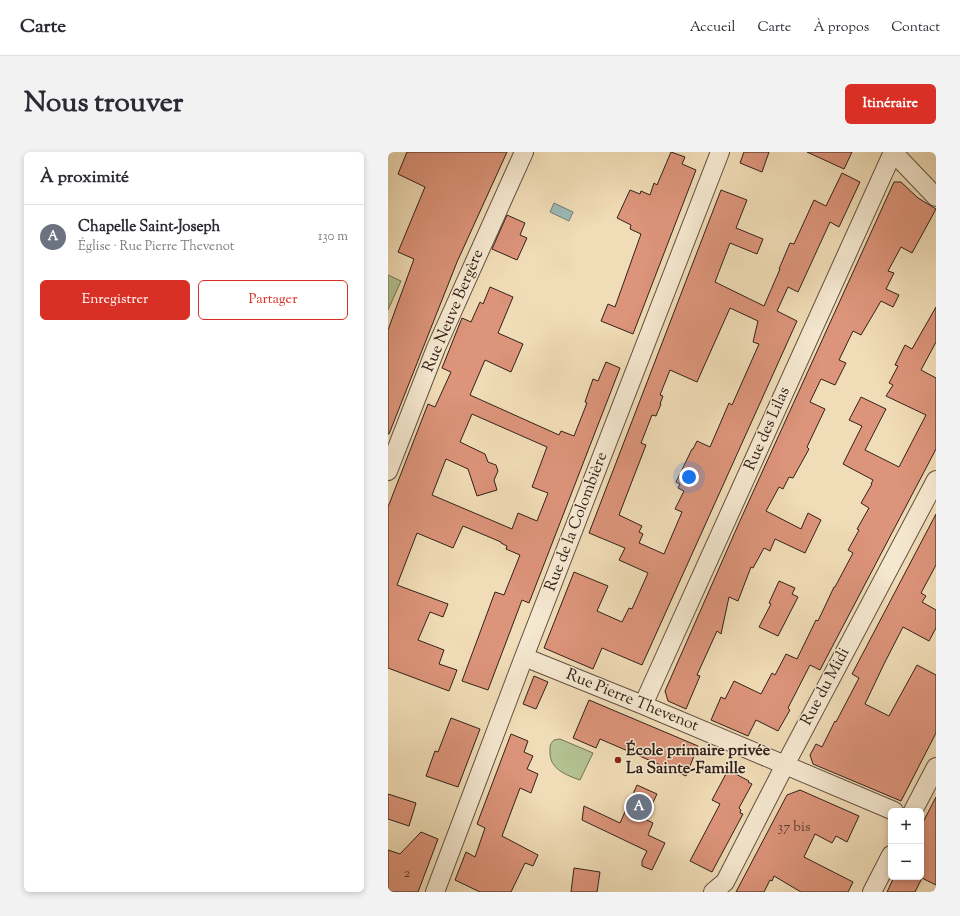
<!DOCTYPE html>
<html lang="fr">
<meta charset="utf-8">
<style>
:root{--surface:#fff;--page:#f2f2f3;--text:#2b2b33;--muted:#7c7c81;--line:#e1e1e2;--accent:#d93025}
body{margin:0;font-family:"Sorts Mill Goudy",serif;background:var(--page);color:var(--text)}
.controls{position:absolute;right:12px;bottom:12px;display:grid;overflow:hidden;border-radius:6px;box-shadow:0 2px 6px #0003}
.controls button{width:36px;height:36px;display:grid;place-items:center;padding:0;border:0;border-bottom:1px solid var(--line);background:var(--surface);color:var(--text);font:20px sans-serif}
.you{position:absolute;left:301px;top:325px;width:14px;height:14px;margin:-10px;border:3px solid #fff;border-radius:50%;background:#1a73e8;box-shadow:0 0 0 6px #1a73e833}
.badge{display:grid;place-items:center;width:26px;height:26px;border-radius:50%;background:var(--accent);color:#fff;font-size:13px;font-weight:700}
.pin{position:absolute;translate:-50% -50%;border:2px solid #fff;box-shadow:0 1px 4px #0006}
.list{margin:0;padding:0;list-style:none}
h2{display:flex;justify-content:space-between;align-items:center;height:52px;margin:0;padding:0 16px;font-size:17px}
h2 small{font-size:13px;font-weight:400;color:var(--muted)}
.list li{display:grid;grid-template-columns:26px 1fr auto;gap:12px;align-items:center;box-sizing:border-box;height:64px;padding:0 16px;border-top:1px solid var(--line)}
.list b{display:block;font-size:15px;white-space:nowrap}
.list p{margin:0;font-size:13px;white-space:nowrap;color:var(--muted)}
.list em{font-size:13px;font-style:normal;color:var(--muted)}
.actions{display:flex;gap:8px;padding:12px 16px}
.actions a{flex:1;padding:9px 0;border:1px solid var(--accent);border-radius:6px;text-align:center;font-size:14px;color:var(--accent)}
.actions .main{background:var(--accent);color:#fff}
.map{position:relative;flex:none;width:548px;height:740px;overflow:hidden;border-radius:6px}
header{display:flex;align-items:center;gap:24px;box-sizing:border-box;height:56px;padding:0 20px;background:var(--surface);border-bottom:1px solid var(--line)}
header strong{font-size:19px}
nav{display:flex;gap:22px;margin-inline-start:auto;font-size:14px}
.intro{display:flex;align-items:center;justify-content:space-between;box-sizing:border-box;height:96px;padding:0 24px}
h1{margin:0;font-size:28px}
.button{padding:10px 18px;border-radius:6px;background:var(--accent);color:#fff;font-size:14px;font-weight:700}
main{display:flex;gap:24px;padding:0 24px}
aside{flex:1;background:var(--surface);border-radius:6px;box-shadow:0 2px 6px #0003}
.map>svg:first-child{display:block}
.green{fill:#b4c292;stroke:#747256}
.water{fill:#9cbab5;stroke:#727d77}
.building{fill:#dc947a;stroke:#33211b;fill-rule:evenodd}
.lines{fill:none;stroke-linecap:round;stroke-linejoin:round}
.minor-casing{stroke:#625042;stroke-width:20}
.minor{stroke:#f5e8d0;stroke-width:18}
.poi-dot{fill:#8f2418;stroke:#f5e8d0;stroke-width:1.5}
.labels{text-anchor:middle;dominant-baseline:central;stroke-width:3;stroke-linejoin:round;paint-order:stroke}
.number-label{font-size:14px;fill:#5d3e33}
.street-label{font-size:16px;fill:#33211b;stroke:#f5e8d0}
.poi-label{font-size:16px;font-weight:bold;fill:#33211b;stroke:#f5e8d0;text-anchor:start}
</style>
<header>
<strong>Carte</strong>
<nav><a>Accueil</a><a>Carte</a><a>À propos</a><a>Contact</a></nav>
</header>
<div class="intro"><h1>Nous trouver</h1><a class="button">Itinéraire</a></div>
<main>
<aside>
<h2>À proximité<small></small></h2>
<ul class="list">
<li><span class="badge" style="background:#6b7280">A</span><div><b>Chapelle Saint-Joseph</b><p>Église · Rue Pierre Thevenot</p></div><em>130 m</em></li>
</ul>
<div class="actions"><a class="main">Enregistrer</a><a>Partager</a></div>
</aside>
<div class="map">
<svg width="548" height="740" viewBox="0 0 548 740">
<rect width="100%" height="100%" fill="#f0dcb6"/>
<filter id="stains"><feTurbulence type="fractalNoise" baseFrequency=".005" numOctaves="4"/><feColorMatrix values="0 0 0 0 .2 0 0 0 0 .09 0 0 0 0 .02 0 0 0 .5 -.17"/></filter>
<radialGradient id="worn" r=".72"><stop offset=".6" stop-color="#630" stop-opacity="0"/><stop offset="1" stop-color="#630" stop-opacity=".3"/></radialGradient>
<!-- green -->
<path class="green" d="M0,123L13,129L0,158Z
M172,587L205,601L192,628C178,623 161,617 162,599C162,593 162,592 166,588Z"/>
<!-- water -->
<path class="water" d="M166,51L185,60L181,69L162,60Z"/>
<!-- building -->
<path class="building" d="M19,0H119L69,110L1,282H0V178L26,107L10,100L37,35L10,22Z
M283,0L297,5L294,12L308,18L245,182L213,169L220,152L227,155L253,82L242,77L243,73L229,66L242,38L252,42L253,39L262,43L266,31L269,33Z
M356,0H381L374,20L352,11Z
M419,0H464L456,17Z
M454,21L472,30L451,75L442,70L410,140L400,135L389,159L409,169L254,513L214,496L205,517L156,496L186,420L220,434L209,459L234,470L241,456L244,457L260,421L231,408L237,396L201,381L333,38L359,48L348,76L375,87L369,102L342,91L327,130L376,154L392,117H391L402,91L406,92L426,48L438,54ZM342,156L370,169L365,190L371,192L344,253L341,251L322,295L309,289L305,297H304L288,330L292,332L290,336L296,339L287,357L294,360L276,402L251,391L255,382L251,380L254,374L231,363L258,293L253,291L264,263L268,264L273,252H272L275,244L272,243L282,218L309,230Z
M506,30H513L530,46L548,57L524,101L513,95L500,119L506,121L498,137L511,143L505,155L493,149L473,183L465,179L451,208L458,211L447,233L433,227L422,250L437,257L419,295L421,297L405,326L401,325L395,337L391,335L378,359L413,377L420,361L433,368L417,401L387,387L382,399L376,396L365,416L363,415L350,449L341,445L333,482L329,479L309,523L312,524L298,557L280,549L277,539L351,371Z
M119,63L137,71L132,83L139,86L129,108L104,97Z
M102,135L125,145L110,181L135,192L123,220L97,208L82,243L171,283L173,279L186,284L199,251L197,250L205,227L210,229L218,210L232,216L141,451L134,448L100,538L74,529L107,440L116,443L132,403L118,397L119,394L113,391V390L75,374L65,396L29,381L9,433L60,452L55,465L42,460L30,488L56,498L51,512L69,518L61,539L0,516V355L40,252L47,255L63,220L54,216L74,166L83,170L92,150L95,152ZM84,262L159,295L144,335L160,341L149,369L130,361L124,377L44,343L58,307L80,317L89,344L109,338L106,328L110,319L108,313L100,310L97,302L72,290Z
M548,155V190L533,218L548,226V297L432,518L422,513L400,556L402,558L390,579L368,568L360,584L323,568L333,545L337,547L346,529L373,542L384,521L387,523L398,502L409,507L428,468L430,469L446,435H447L465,401L460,398L471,378L469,377L481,356L473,351L484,332H483L485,328L455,312L474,274L461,268L473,245L498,257L477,298L511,315L538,263L498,244L505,233L501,231L510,214L507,213L517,193L524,197Z
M548,362V413L533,441L538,444L534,450L548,458V476L541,489L515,475L496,512L477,552L501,564L529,513L548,523V581L513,649L425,612L422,603L428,592L434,595L447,569L448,570L471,526L464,522Z
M391,429L407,436L404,442L410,445L390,484L371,475L383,452L381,451Z
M146,524L160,530L148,557L135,552Z
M201,548L310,594L298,624L212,587L208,596L185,586Z
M63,566L92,577L70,635L38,624L47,599L50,600Z
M123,582L140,589L136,600L145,604L139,617L150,622L143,641L132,636L114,684L150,703L145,714L137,711L123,740H92L67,728L78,700L87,705L97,676L89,672Z
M340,618L361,629L360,630L364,632L351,656L353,658L352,661L355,662L324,720L302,709L332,652L324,648Z
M249,633L269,642L257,667L265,671L260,683L277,691L264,718L254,714V709L259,699L194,668L196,654L232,671Z
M412,638L471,664L459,690L448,684L444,691L427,682L416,705L465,730L460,740H413L386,724L384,729L382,728L376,740H348L399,643Z
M0,642L28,651L21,674L0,667Z
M548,645V733L534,726L527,740H499L506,725H533V674Z
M33,680L50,687L30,740H0V698L12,702Z
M186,716L212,720L209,740H183Z"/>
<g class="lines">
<defs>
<path id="minor" d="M505,0L548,45
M0,319L48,196L136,0
M136,505L255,553L506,659
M255,553L505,0
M525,659L548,615
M47,740L136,505L332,0
M325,740L337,730L397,613L548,328
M484,740L503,703"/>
</defs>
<!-- minor casing -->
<use href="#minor" class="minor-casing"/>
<!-- minor -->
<use href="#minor" class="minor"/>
</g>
<!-- markers -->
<circle class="poi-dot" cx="230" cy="608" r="4"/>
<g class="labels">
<!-- number labels -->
<g class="number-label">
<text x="406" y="676">37 bis</text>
<text x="19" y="722">2</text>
</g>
<!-- street labels -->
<g class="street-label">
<text transform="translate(66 159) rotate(-67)">Rue Neuve Bergère</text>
<text transform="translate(380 277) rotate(-66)">Rue des Lilas</text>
<text transform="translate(189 370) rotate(-69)">Rue de la Colombière</text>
<text transform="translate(438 535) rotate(-62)">Rue du Midi</text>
<text transform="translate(244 549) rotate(22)">Rue Pierre Thevenot</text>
</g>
<!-- poi labels -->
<g class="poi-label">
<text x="238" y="599">École primaire privée<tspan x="238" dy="18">La Sainte-Famille</tspan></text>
</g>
</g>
<rect width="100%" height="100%" filter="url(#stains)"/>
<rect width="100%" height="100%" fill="url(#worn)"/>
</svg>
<div class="controls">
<button>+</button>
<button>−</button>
</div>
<div class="you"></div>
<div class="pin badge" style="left:251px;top:655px;background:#6b7280">A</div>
</div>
</main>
